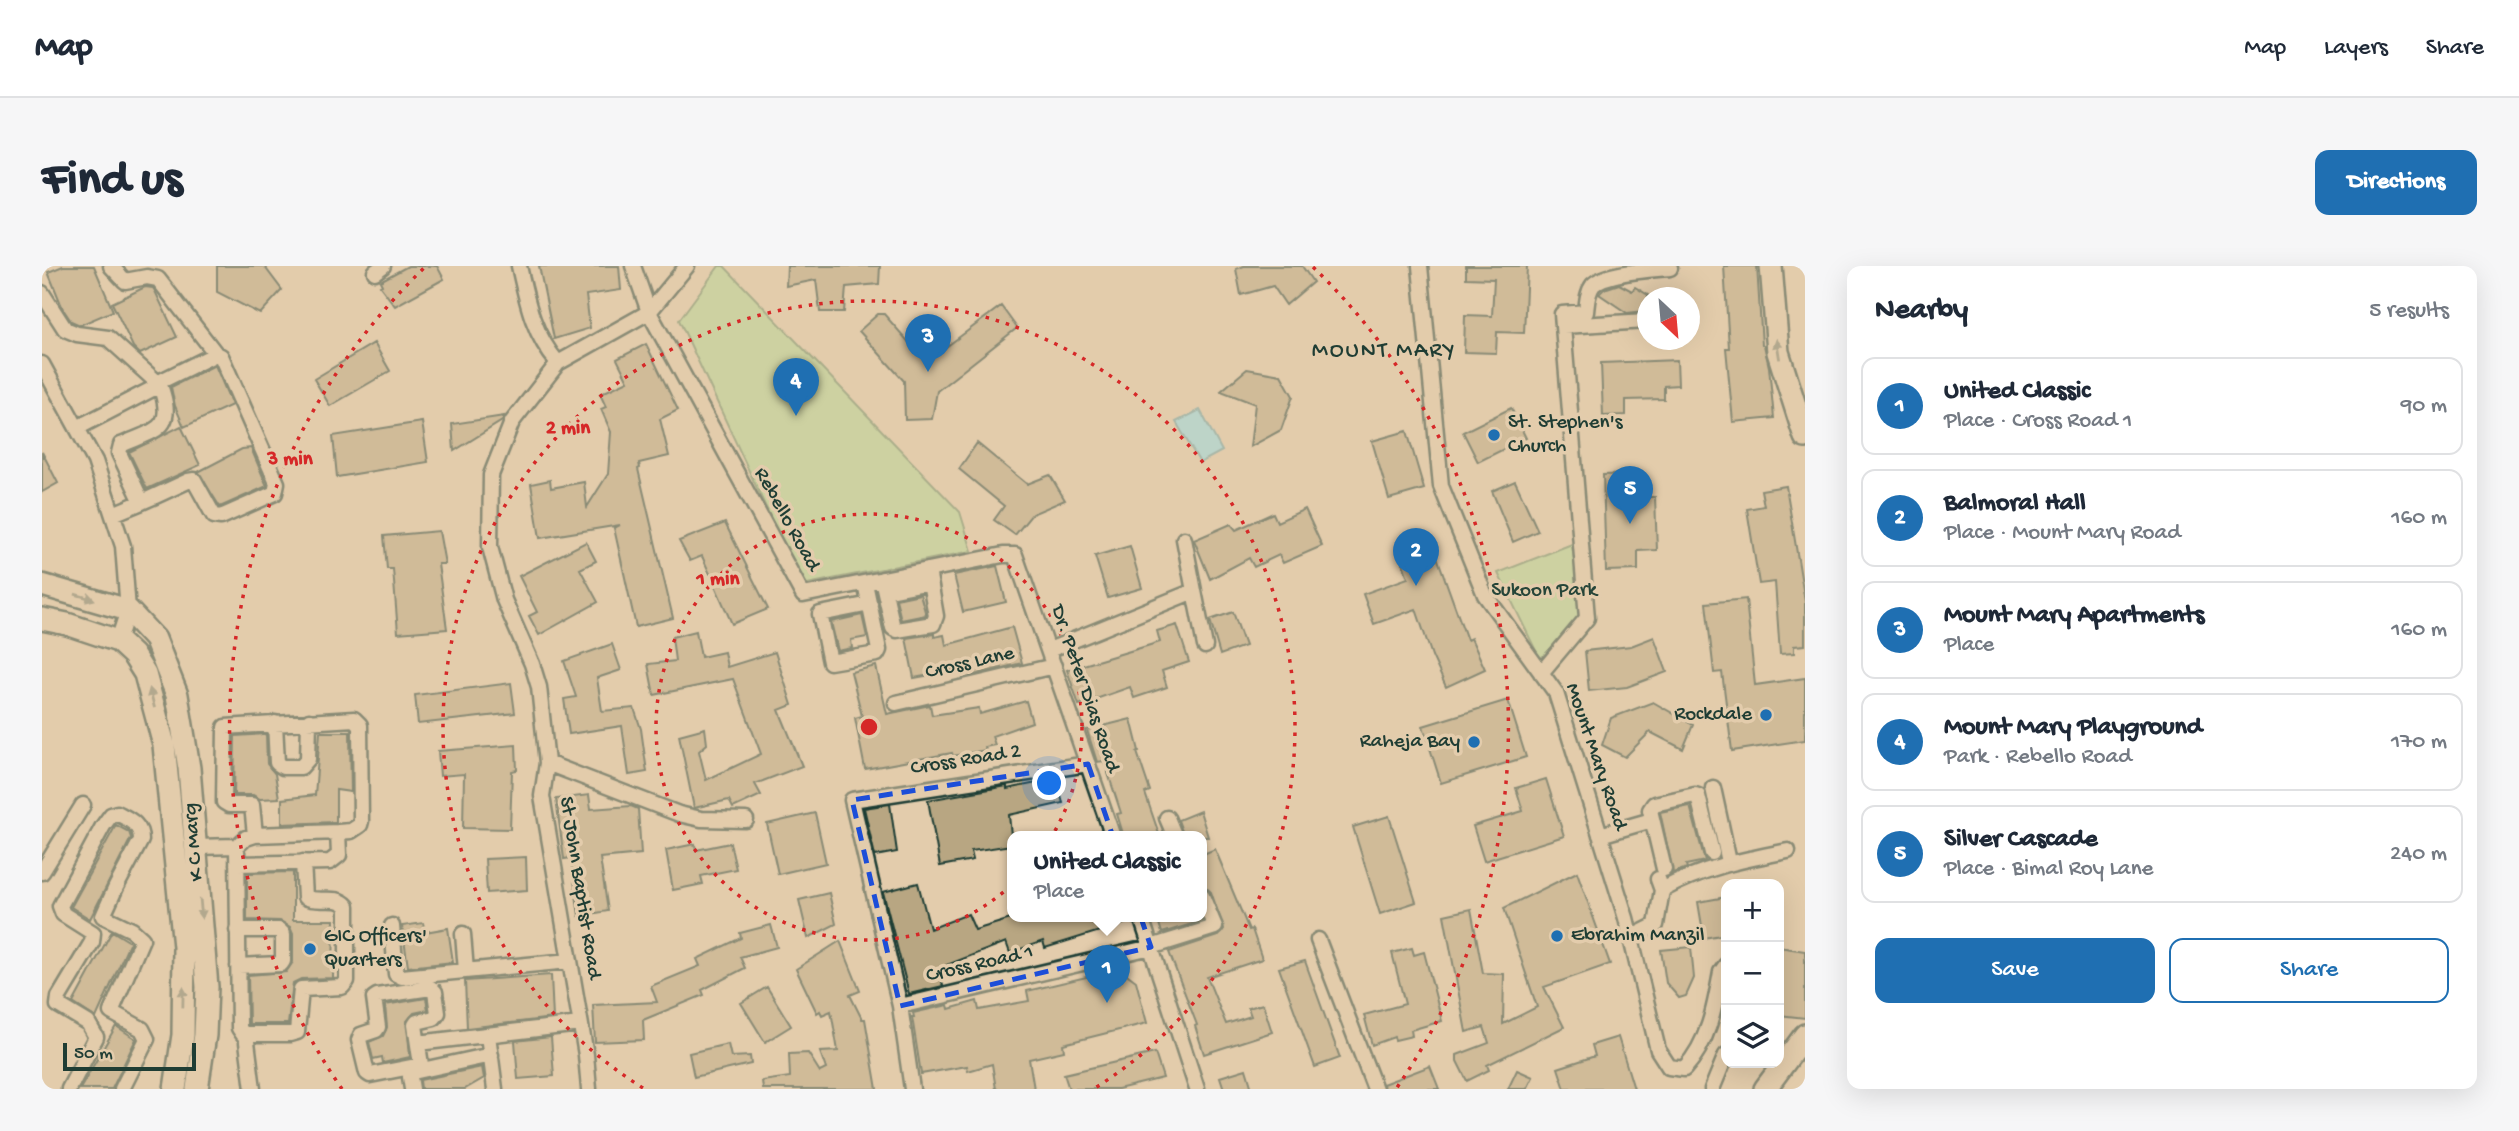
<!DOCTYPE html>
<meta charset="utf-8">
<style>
:root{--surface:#fff;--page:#f6f6f7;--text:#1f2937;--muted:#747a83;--line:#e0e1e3;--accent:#1f6fb2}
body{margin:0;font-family:"Gochi Hand",sans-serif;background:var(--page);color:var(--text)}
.controls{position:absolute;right:21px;bottom:21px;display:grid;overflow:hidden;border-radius:14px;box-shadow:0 7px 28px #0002}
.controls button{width:63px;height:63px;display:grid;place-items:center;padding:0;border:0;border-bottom:2px solid var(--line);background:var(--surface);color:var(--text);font:35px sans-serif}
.compass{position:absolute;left:1595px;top:21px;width:63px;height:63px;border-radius:50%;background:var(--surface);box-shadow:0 7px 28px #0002;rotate:154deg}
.scale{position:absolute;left:21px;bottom:18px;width:133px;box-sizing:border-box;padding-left:7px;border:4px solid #1f3d34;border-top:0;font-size:19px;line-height:24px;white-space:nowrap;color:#1f3d34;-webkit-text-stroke:5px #e3ccac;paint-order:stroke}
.you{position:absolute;left:1008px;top:518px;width:24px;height:24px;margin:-18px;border:5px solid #fff;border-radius:50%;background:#1a73e8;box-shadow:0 0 0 10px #1a73e833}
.badge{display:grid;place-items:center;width:46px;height:46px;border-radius:50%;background:var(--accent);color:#fff;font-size:23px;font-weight:700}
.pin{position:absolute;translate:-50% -58px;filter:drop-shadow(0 2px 4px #0008)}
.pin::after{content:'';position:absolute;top:37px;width:24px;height:21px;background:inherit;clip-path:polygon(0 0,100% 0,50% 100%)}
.popup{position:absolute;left:965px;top:565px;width:200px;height:91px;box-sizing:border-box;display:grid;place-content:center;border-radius:14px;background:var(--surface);filter:drop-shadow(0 2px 5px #0005);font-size:23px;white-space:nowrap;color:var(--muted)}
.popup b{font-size:26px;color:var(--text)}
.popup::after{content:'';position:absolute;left:50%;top:100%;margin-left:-14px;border:14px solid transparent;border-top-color:var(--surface)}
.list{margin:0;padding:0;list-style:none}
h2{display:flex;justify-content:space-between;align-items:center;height:91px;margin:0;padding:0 28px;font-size:30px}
h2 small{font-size:23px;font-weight:400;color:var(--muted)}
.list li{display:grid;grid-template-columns:46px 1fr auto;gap:21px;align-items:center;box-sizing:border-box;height:98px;margin:0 14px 14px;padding:0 14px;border:2px solid var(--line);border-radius:14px}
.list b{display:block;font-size:26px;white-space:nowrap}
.list p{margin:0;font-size:23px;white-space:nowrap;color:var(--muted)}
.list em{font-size:23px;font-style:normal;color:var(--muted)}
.actions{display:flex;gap:14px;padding:21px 28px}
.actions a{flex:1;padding:16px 0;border:2px solid var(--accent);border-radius:14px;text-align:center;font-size:24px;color:var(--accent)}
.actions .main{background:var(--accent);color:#fff}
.icon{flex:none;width:38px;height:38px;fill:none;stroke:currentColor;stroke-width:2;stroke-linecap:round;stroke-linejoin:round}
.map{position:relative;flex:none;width:1763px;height:823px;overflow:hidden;border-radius:14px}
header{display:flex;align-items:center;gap:42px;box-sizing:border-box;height:98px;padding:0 35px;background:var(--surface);border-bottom:2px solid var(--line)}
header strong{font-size:33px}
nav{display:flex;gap:38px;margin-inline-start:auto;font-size:24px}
.intro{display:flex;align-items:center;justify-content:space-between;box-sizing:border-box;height:168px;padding:0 42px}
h1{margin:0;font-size:49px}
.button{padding:18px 32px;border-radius:14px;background:var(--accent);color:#fff;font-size:24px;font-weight:700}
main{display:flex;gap:42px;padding:0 42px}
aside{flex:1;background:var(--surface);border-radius:14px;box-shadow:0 7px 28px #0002}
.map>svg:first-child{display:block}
.green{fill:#b1d895;stroke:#688a64;stroke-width:2}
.water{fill:#8eddec;stroke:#629da2;stroke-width:2}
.building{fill:#b8a682;stroke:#1f3d34;stroke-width:2}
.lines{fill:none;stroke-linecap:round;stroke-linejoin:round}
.street-casing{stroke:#1f3d34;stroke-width:19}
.secondary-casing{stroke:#1f3d34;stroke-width:26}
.street{stroke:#e3ccac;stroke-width:14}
.secondary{stroke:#e3ccac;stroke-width:21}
.oneway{fill:#777d6a}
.marked{fill:none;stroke:#1d4ed8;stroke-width:5;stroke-dasharray:14 9;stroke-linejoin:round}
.ring{fill:none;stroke:#d62828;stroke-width:3.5;stroke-dasharray:3.5 7}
.poi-dot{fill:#1f6fb2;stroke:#e3ccac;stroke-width:2.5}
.labels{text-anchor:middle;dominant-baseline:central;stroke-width:7;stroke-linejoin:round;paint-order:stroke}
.poi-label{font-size:21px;fill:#1f3d34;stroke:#e3ccac;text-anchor:start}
.street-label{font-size:21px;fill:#1f3d34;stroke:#e3ccac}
.park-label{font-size:21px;fill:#264539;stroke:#e3ccac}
.neighbourhood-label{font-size:23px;letter-spacing:2px;fill:#1f3d34;stroke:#e3ccac}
.centre{fill:#d62828;stroke:#e3ccac;stroke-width:3.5}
.ring-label{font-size:21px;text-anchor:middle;font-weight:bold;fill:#d62828;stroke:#e3ccac;stroke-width:7;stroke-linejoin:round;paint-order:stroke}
</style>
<header>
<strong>Map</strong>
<nav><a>Map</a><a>Layers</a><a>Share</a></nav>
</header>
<div class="intro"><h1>Find us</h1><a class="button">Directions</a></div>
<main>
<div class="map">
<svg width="1763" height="823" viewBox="0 0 1763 823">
<rect width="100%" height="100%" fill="#e3ccac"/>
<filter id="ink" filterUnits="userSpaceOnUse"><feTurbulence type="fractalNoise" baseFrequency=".0143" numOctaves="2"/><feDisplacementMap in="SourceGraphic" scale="14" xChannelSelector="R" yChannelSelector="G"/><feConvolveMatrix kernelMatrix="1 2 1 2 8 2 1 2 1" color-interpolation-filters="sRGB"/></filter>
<g filter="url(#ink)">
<!-- green -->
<path class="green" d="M677,0H682L918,246L930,285L760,319L637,54Z
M1530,278L1540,352L1498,393L1456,307Z"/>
<!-- water -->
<path class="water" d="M1158,144L1180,185L1158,197L1134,156Z"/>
<!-- building -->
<path class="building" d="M21,0H52L71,45L38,59L29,55L21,43L6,6Z
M175,0H222L240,24L218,48L175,26Z
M366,0H395L402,13L353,40L338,20L340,19L338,15Z
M497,0H577L579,24L544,29L548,62L512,73Z
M745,0H838L837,18L804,21L802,46H778L774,14L744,20Z
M1202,0H1260L1271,16L1244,39L1231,20L1199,29L1194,3Z
M1424,0H1485L1482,67L1455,66L1454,87L1422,86L1423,49L1450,50L1452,13L1424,12Z
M1682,0H1715L1720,79H1722L1727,101L1732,152L1691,156L1684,82H1687Z
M1577,18L1590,25L1593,21L1606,29V42L1603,45L1585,47L1557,28L1562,23Z
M103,21L111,22L113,25L135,71L98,88L91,81L70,37Z
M959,40L975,62L895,125L890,153L863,154L862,115L817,65L836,48H842L884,96Z
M332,77L348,105L288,140L272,113Z
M604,78L636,144L618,153L627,190L597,197L598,202L596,203L631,352L594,361L572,262L578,259L498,272L489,218L508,214L509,222L542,216L545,241L566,208L569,166L559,143L564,141L558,128L586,115L575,93Z
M1635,94L1636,119L1622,120V133L1584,134V149L1561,150L1559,97Z
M173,99L190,139L142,161L133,140L129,121Z
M1205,103L1239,109L1251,130L1239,164L1208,181L1213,138L1179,125Z
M1469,142L1484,172L1436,196L1421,166Z
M462,150L460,155L412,185L410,158Z
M380,156L386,196L295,211L291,170Z
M139,160L158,199L105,223L87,186Z
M1365,165L1382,223L1347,233L1330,175Z
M935,177L985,218L1008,209L1023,234L990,248L973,269L952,254L962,240L917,203Z
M209,182L225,220L178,241L156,206L200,183Z
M0,186L16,217L0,226Z
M1590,208L1591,231H1613L1615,284L1596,285V304L1564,305L1561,209Z
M1473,215L1496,265L1471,276L1450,225Z
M1744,220L1763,336V379L1752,380V387L1738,388L1733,316L1717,318L1705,243L1722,240L1719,224Z
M1263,243L1280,280L1241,297L1237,289L1212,301L1207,292L1168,313L1152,274L1189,258L1194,264L1231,247L1235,256Z
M683,257L726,343L690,358L660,290L648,295L637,275Z
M397,265L403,298H396L405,363L356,367L351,303H345L342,270Z
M1389,274L1425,374L1429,372L1443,403L1404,421L1390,390L1374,343L1332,358L1321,328L1366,312L1357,286Z
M544,276L554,295L538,303L556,336L497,369L487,350L495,346L477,310Z
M1088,280L1100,322L1066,332L1053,290Z
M955,300L964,336L921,346L912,309Z
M878,328L884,349L859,354L854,333Z
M1704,333L1713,419L1763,412V474L1690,485L1680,406L1672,407L1664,337Z
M1191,346L1203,380L1178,389L1168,354Z
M820,349L825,371L809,374L810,382L796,385L789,356Z
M1135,359L1147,396L1120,405L1125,421L1092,432L1088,421L1037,439L1025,404L1118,376L1115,365Z
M970,361L980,397L928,410L926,402L872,412L864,372L892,368V371L902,369L904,379Z
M654,365L659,391L682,386L685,401L733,386L750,439L737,444L760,500L713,518L719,529L691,542L687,534L652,542L637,469L663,462L665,478L657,485L664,514L719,488L691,413L612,429L606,398L633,395L630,371Z
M1612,371L1625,406L1585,421L1547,425L1543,385L1589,380Z
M570,378L579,404L555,412L560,445L592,442L599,463L605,506L587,509L580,460L527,468L522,433L534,431L522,395Z
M834,400L845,448L888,439L890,449L937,442L938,448L984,435L990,456L950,470L953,479L943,481L944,484L911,490L910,487L823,503L813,452L820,450L809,406Z
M469,417L473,447L376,458L373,429Z
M1466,434L1484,491L1399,517L1381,460Z
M1611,436L1651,459L1641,483L1608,466L1583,491L1560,479L1569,452Z
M1089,453L1097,485L1095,486L1108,525L1103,527L1118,571H1082L1075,548L1079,547L1062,495L1055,496L1045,464Z
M278,466H308L309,526L294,524V556L240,558V533L273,529Z
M224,468L225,498L233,508L237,532L218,533L211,529H192L193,470Z
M474,479L475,504L470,505L468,563L421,562L422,508L398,510L396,485Z
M1015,513L1021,537L967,549L970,579L929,585L931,594L898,600L886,534L965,520V523Z
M1504,513L1522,570L1442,595L1431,560L1481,545L1474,522Z
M547,529L549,543L589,540L596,543L599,588L558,592L566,645L537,650L529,592L522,593L514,533Z
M848,538L855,586L833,590L822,542Z
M1648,540L1663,595L1644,599L1645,602L1631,607L1618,546Z
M1158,545L1166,571H1142L1136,554Z
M773,547L784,597L736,608L725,558Z
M1347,550L1374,636L1338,648L1311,561Z
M74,559L87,566L89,572L48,653L29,641Z
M688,577L694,603L659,610L661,618L631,624L624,584L653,578L654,584Z
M1173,583L1207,664L1210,663L1220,693L1165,711L1184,758L1209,750L1206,742L1221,738L1230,766L1162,788L1153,760L1155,759L1127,686L1176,670L1182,663L1169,626L1159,617V589Z
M484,591L485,624L445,627L443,593Z
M251,606V654H292L291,712L259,713L251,717L246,758H207L206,709L244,706L251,696V668L248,661L238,655L205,654V607Z
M1535,606L1568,698L1502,721L1522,761L1445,799L1447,804L1425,815L1415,795V789L1447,777L1442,761L1424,766L1402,649L1429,643L1441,707L1462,708L1461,758L1495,741L1462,642Z
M876,617L888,663L926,648L933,664L975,651H1090V655L1003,682L1001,675L968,687L964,676L897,702L901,720L867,728L841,626Z
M787,627L794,658L766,672L757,634Z
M1684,631V668L1662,672L1656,636Z
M1115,651H1158L1160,655L1120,667Z
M381,657L383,666L406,662L411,696L366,701L360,660Z
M729,659L735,681L698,691L703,702L660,724L662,729L601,754L602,774L553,776L551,739L615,736L609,720L658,700L655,693L699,672L698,667Z
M70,665L88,676L54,752L31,737Z
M798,675L818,725L808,729L820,753H823L835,823H721L720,815L748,811L747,788L766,787L778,806L784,803L778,786L796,785L789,745L780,749L778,745L775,747L754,703Z
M1649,681L1652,712L1644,730L1637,732L1624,717L1619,684Z
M1737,681L1763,685V752L1737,749Z
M1370,682L1372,689L1382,686L1400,755L1369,764L1370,770L1353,774L1352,771L1330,779L1322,749L1363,738L1350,687Z
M1263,695L1298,792L1273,801L1237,702Z
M1078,703L1094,715L1105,757L1021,778L1022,785L987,793L992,823H954L950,798L926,805L925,800L879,808L870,751H872L871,747L906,739L907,743L935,735L937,744L987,735L985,725Z
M509,709L511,752L425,762L423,715Z
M725,721L749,760L723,776L699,737Z
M384,732L386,744L372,747L365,755L368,791L341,797L340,791L331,793L327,776L341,770L345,761L343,739Z
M74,760L94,773L70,823H38Z
M509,771L512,810L476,813L473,775Z
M1576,771L1592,823H1523L1516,802L1553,790L1550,779Z
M686,778L689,791L708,790L709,798L652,811L647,787Z
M1113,787L1121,812L1076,823H1027L1022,808Z
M1388,800L1397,823H1342L1341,818Z
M440,801L442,812L423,823H379L378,814Z
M1204,803L1210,823H1182L1178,811Z
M1475,804L1491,811L1485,823H1466Z"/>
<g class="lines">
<defs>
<path id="street" d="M69,0L83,15L105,11L116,13L174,88
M477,0C485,36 491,68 516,97
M591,0L607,46L761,329L961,289H973L1071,571
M1378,0L1399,220L1443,329L1514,427L1584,652L1616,784L1627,801L1642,803C1667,776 1673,740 1679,706L1684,699
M333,6L341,0
M0,27L23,63L35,68L66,72L118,119L35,162
M1521,60L1605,55
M0,98L53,195L81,280L86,344L76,375
M71,248C96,238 121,227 146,215L152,214L172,250L179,251L233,227L235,217L179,90L174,88L121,114L118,119C134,164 115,163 79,179L77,187L100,236
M840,313L851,362L855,364L891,358L894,350L886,304
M823,317L837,384L835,388L788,396L778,348L828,338
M843,325L888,316
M1152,325L1163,380
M1007,384L1152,325L1142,273
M1499,407L1545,352L1520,48L1544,46C1545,37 1545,27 1551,19C1564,6 1609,4 1628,2
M854,437L1012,400
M233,457L235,497L241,501H259L266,493L267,455
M505,497L637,548L659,553L704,554
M1671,522L1687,596
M1125,552L1133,571
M213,569L210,539H187L182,536L183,461L312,453L318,459L319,555L318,559L309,565L296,566
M1558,569L1610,554
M195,580L197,762L201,768H248L255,766L259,723L300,721L305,715V640C295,628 276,638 263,631L261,596
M153,581L195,580L204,572L213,569L296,566L297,589L288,596L195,598
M1622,603L1608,544L1612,538L1653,529L1656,530L1670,587
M0,606L41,539
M1620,624C1662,601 1700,594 1746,585
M1099,651L1155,823
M350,660L354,708L360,711L527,695
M195,664H237L241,668V695L239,698L196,700
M421,668L424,705
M1588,672L1614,659L1620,624L1616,613
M1276,674L1333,823
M389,722L393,726L396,747L392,752L375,756L373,759L379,799L328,809L325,807L317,774L319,769L334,764L336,761L332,732L335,730Z
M858,740L1109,681L1173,661L1160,630
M204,768L211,823
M446,769L453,823
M376,777L538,758
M27,823L54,771L46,757L16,739L17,731L50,676L51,667L21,648L18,640L61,560L69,549L75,547C88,554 99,558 99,574L74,621L61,650L90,664L100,673L69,746L100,763L105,773L80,823
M370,823L368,811L371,806L449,789
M547,823L544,789L500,530L505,497L497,421L490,398L462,334L448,281L449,209L470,156L516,97L607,46L645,0
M870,823L858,740L810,534L1046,498
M1670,823L1684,789"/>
<path id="secondary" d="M1729,0L1736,86L1763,171
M0,319L86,344L113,373L135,429L147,502L165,721L163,769L155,823
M0,353L25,358L76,375L91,389L103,408L122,479L142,681L141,769L133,823
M1723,823L1763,769"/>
</defs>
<!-- street casing -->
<use href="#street" class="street-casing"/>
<!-- secondary casing -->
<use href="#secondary" class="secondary-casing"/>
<!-- street -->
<use href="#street" class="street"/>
<!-- secondary -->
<use href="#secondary" class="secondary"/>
</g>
<!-- one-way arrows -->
<defs><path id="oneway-solid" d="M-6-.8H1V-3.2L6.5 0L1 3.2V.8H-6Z" transform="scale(1.75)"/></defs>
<g class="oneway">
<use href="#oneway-solid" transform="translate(1736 83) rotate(-99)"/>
<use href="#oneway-solid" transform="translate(43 331) rotate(16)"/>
<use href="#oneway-solid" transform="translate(110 432) rotate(-104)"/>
<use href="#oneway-solid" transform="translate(159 643) rotate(85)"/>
<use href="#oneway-solid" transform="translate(141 731) rotate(-89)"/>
</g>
</g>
<!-- marked area -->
<path d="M0 0H1763V823H0ZM1046,498L1109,681L858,740L810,534Z" fill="#e3ccac" fill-opacity=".55" fill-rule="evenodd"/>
<path class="marked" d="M1046,498L1109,681L858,740L810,534Z"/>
<!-- distance rings -->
<g class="ring">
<circle cx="827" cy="461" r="213"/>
<path d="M601 822A426 426 0 1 1 1053 822"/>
<path d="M300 823A639 639 0 0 1 383 1M1271 1A639 639 0 0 1 1354 823"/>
</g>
<!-- markers -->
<g class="poi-dot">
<circle cx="1452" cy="169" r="7"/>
<circle cx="1724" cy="449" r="7"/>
<circle cx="1432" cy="476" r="7"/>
<circle cx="1515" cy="670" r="7"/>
<circle cx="268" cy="683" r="7"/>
</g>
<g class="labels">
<!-- poi labels -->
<g class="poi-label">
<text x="1466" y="157">St. Stephen's<tspan x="1466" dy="24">Church</tspan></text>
<text x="1710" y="449" text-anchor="end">Rockdale</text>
<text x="1418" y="476" text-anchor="end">Raheja Bay</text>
<text x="1529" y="670">Ebrahim Manzil</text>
<text x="282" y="671">GIC Officers'<tspan x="282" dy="24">Quarters</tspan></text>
</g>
<!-- street labels -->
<g class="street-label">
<text transform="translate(744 254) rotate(61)">Rebello Road</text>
<text transform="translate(928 398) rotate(-13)">Cross Lane</text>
<text transform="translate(1042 423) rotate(71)">Dr. Peter Dias Road</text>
<text transform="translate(1553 491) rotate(71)">Mount Mary Road</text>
<text transform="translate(924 495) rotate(-9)">Cross Road 2</text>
<text transform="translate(153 576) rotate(-95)">K C Marg</text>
<text transform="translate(537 622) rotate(81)">St John Baptist Road</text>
<text transform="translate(938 699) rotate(-13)">Cross Road 1</text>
</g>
<!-- park labels -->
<g class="park-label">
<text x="1502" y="325">Sukoon Park</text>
</g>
<!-- neighbourhood labels -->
<g class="neighbourhood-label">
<text x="1342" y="85">MOUNT MARY</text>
</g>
</g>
<circle cx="827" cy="461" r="10" class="centre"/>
<g class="ring-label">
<text x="526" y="167">2 min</text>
<text x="248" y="198">3 min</text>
<text x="676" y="318">1 min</text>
</g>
</svg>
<div class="controls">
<button>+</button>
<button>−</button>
<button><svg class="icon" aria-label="layers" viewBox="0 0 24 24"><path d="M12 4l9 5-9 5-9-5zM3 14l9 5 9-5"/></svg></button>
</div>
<svg class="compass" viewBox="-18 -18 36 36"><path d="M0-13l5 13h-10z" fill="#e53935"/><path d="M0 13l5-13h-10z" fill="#747a83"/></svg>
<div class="scale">50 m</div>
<div class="you"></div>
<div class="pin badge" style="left:1065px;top:737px">1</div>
<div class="popup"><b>United Classic</b>Place</div>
<div class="pin badge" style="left:1374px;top:320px">2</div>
<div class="pin badge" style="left:886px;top:106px">3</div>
<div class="pin badge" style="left:754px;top:150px">4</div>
<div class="pin badge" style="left:1588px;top:258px">5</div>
</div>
<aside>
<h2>Nearby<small>5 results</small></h2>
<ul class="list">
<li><span class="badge">1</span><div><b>United Classic</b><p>Place · Cross Road 1</p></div><em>90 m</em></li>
<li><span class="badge">2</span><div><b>Balmoral Hall</b><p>Place · Mount Mary Road</p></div><em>160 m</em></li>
<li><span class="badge">3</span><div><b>Mount Mary Apartments</b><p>Place</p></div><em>160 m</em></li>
<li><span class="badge">4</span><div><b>Mount Mary Playground</b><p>Park · Rebello Road</p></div><em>170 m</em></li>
<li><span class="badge">5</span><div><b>Silver Cascade</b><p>Place · Bimal Roy Lane</p></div><em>240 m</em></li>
</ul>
<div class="actions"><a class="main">Save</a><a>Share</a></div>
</aside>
</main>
